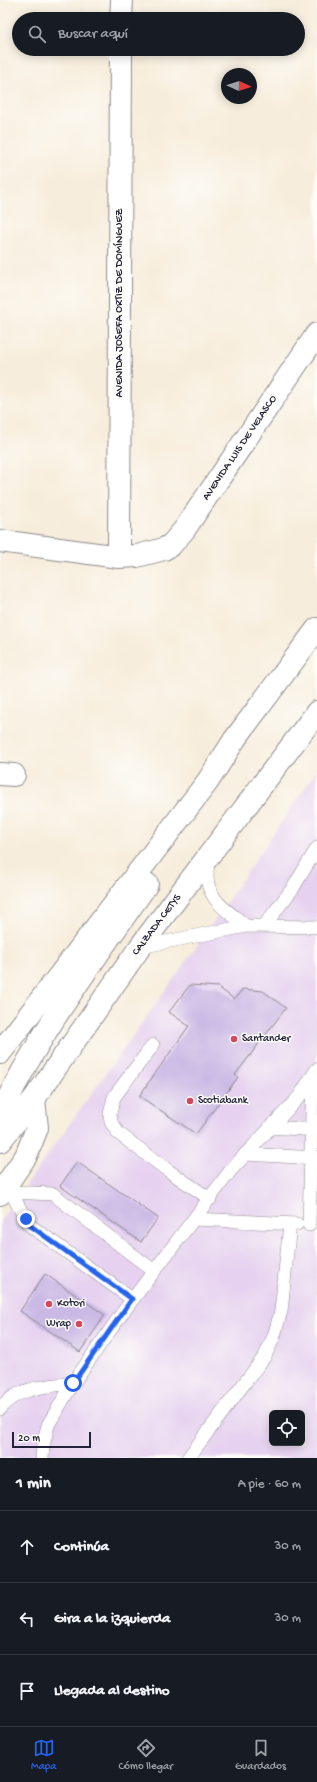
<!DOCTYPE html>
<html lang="es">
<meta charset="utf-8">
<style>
:root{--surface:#171b24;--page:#20242c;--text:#f1f3f6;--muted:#9ea1a6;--line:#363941;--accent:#2563eb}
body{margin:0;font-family:"Gochi Hand",sans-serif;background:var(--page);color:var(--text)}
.controls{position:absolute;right:12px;bottom:12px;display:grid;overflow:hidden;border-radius:6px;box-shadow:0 2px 10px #0003}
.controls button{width:36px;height:36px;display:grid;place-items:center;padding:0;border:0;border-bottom:1px solid var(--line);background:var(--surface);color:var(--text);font:20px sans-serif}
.compass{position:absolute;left:221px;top:68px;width:36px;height:36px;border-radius:50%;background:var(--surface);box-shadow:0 2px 10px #0003;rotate:93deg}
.scale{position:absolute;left:12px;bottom:10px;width:79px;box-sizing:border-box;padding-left:4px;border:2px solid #22223b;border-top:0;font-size:11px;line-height:14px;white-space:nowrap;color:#22223b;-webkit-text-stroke:3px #fdfcf7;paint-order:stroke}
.stop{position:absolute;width:12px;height:12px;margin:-9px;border:3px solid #2563eb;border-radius:50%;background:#fff}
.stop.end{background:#2563eb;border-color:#fff;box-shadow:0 1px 4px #0008}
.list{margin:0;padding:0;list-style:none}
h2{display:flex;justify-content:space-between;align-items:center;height:52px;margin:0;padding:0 16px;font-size:17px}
h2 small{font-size:13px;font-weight:400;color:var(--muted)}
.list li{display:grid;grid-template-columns:26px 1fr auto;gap:12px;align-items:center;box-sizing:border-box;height:72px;padding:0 16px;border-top:1px solid var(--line)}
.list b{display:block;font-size:15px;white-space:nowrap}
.list em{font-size:13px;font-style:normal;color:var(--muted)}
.icon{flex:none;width:22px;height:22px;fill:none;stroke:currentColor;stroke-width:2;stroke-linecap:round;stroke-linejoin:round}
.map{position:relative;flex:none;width:317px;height:1458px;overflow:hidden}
.search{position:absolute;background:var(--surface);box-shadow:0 2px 10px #0003;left:12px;right:12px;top:12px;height:44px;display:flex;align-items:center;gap:10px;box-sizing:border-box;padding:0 14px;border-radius:22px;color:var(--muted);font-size:15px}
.sheet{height:268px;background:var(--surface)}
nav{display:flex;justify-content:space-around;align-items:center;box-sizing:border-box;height:56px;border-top:1px solid var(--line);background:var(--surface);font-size:11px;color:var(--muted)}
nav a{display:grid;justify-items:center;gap:2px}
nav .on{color:var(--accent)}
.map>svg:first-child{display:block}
.built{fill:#e6d2f0;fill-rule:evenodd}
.building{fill:#cbb9e5}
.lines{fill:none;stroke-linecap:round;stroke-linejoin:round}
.service-casing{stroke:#8c888c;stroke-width:14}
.minor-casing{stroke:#8c888c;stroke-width:24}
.secondary-casing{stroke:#8c888c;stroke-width:24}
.primary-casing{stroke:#8c888c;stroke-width:24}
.service{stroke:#fff;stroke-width:13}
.minor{stroke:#fff;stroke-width:22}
.secondary{stroke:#fff;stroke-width:22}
.primary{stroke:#fff;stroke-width:22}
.route{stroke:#2563eb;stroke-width:5}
.poi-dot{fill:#d1495b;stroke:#fdfcf7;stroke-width:1.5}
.labels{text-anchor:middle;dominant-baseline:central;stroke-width:3;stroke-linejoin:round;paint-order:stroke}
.street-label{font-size:11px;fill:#22223b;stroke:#fdfcf7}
.poi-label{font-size:11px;fill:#22223b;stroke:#fdfcf7;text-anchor:start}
</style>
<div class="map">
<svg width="317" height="1458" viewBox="0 0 317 1458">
<rect width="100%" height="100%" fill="#fdfcf7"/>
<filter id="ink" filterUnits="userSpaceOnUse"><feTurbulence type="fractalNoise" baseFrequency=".025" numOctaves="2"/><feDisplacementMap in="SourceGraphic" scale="8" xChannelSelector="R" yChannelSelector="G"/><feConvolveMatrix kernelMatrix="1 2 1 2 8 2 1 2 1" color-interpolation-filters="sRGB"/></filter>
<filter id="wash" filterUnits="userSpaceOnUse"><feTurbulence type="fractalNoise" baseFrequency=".012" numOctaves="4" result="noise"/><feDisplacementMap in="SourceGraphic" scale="16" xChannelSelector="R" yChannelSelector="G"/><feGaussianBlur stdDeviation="0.9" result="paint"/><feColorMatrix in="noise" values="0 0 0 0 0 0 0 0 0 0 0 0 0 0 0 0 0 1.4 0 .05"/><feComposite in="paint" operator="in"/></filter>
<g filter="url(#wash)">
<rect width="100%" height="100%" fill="#f7eddc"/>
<!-- built -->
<path class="built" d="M317,770V1458H0V1221L183,966ZM272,1413H302V1443H272Z"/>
<g id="blocks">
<!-- building -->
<path class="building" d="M190,985L218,987L234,999L243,989L263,991L286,1008L235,1075L238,1077L196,1134L139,1096L189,1026L169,1012Z
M77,1162L158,1218L141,1242L60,1186Z
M45,1274L105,1315L80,1352L20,1311Z"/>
</g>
</g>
<g filter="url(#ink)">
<use href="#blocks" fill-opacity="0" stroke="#8c888c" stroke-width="1"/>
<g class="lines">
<defs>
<path id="service" d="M207,859C208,867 206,877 208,884C213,904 232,914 246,926
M264,926L293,888L317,848
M140,947L246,926L317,927
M153,1045L114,1097L110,1114L111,1122L118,1133L166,1169L210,1199
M270,1127L317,1130
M245,1154L317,1158
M1,1183L11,1192L28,1224L132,1299
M11,1192L53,1194L154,1271
M195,1219L297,1224
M309,1225L313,1076
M0,1409C15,1387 49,1386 73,1383
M42,1458L43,1446L48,1425L73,1383L123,1312L231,1170L299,1097L317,1069
M188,1458L265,1356L274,1336L281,1311L290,1224"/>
<path id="minor" d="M121,19L122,0
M0,541L119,557L137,556L164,549L171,545L184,530L317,334
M119,557L121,49
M0,774L14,775"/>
<path id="secondary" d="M0,1053L208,781L235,739L317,629
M0,1115C39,1032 95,959 147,884
M0,1141L34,1099L140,947L317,712"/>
<path id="primary" d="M0,1194L26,1156L37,1128L34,1099"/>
</defs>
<!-- service casing -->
<use href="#service" class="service-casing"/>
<!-- minor casing -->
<use href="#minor" class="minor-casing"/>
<!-- secondary casing -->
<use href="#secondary" class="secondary-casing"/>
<!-- primary casing -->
<use href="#primary" class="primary-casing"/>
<!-- service -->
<use href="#service" class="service"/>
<!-- minor -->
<use href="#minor" class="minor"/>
<!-- secondary -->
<use href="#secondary" class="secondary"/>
<!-- primary -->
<use href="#primary" class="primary"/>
</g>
</g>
<g class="lines" filter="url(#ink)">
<!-- route -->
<path class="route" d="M26,1219L28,1224L132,1299L73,1383"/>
</g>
<!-- markers -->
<g class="poi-dot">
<circle cx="234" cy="1039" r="4"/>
<circle cx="190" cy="1101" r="4"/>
<circle cx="49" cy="1304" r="4"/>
<circle cx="79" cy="1324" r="4"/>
</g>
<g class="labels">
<!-- street labels -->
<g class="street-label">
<text transform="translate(120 303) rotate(-90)">AVENIDA JOSEFA ORTIZ DE DOMÍNGUEZ</text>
<text transform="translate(240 448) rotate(-56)">AVENIDA LUIS DE VELASCO</text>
<text transform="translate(157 925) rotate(-53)">CALZADA CETYS</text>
</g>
<!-- poi labels -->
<g class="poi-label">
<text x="242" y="1039">Santander</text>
<text x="198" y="1101">Scotiabank</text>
<text x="57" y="1304">Kotori</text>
<text x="71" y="1324" text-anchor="end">Wrap</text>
</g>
</g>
</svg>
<div class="controls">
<button><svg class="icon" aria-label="locate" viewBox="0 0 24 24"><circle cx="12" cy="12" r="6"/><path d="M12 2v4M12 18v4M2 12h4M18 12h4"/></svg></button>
</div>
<svg class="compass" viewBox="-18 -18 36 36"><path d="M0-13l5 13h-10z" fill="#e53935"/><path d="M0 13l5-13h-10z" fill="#9ea1a6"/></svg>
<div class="scale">20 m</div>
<div class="stop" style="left:73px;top:1383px"></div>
<div class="stop end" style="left:26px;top:1219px"></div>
<div class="search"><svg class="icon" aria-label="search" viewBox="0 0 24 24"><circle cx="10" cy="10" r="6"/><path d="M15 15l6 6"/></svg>Buscar aquí</div>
</div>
<section class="sheet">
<h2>1 min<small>A pie · 60 m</small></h2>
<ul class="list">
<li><svg class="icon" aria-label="ahead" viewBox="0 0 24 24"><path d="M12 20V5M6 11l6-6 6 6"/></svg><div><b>Continúa</b></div><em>30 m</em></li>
<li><svg class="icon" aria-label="left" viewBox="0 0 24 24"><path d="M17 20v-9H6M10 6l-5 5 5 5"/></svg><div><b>Gira a la izquierda</b></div><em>30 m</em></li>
<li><svg class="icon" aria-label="arrive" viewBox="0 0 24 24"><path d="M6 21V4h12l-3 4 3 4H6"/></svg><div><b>Llegada al destino</b></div></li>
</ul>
</section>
<nav>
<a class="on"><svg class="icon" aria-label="map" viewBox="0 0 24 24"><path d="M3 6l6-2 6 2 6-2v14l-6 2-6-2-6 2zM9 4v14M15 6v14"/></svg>Mapa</a>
<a><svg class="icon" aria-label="directions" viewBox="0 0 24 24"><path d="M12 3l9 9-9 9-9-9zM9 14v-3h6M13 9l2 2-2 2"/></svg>Cómo llegar</a>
<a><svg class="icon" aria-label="saved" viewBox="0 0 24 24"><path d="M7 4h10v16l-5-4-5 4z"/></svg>Guardados</a>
</nav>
